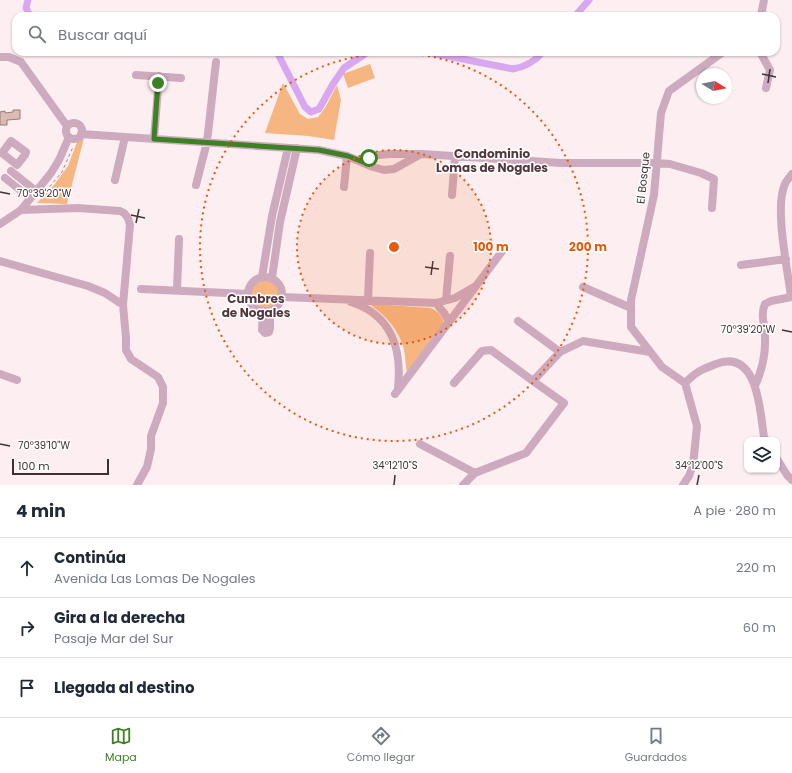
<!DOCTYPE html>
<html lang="es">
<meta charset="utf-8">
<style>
:root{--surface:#fff;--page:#f6f6f7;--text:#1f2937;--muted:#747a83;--line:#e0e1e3;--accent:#3c8124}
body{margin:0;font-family:Poppins,sans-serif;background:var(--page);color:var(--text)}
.controls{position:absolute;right:12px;bottom:12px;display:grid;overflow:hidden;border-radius:8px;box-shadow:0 1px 3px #0004}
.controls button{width:36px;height:36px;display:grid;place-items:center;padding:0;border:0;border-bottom:1px solid var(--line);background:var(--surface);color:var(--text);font:20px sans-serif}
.compass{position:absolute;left:696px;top:68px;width:36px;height:36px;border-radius:50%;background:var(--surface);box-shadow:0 1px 3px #0004;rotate:100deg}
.scale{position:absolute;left:12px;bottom:10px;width:97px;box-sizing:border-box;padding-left:4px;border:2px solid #3e3133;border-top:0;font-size:11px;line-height:14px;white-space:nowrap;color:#3e3133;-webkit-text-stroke:3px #fff;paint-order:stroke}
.stop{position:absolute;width:12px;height:12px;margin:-9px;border:3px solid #3c8124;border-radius:50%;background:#fff}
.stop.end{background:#3c8124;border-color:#fff;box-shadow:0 1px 4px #0008}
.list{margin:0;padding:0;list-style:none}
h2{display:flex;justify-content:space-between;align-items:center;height:52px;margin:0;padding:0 16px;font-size:17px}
h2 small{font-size:13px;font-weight:400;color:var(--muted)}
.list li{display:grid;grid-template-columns:26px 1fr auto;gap:12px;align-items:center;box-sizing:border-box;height:60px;padding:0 16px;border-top:1px solid var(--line)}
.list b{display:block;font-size:15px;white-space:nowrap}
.list p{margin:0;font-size:13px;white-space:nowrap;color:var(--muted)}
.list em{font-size:13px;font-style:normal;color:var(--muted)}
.icon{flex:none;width:22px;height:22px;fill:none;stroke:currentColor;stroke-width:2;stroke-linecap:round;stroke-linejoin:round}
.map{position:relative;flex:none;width:792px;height:485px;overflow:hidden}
.search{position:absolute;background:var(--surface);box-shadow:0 1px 3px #0004;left:12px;right:12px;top:12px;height:44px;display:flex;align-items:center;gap:10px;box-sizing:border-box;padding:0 14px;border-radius:12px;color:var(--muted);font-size:15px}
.sheet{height:232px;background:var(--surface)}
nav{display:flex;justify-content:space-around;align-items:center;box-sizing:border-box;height:56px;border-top:1px solid var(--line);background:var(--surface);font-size:11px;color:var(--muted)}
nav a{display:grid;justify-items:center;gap:2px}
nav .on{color:var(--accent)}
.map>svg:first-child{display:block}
.green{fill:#f5b682}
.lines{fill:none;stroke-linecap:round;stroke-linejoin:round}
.canal{stroke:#d9a7ef;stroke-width:7}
.building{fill:#dbbcb4;stroke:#9a7d76}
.path{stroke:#998b8d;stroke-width:1;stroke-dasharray:3 3;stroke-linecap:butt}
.minor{stroke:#ceaabf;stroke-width:8}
.route{stroke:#3c8124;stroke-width:5}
.ticks{fill:none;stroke:#3e3133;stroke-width:1.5}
.ring{fill:none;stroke:#e8590c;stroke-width:2;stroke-dasharray:2 4}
.labels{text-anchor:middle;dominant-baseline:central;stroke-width:3;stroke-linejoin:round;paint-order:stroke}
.street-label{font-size:11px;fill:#3e3133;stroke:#fff}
.neighbourhood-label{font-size:12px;font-weight:bold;fill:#52383c;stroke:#fff}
.ticks-label{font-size:10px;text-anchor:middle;fill:#3e3133;stroke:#fff;stroke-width:3;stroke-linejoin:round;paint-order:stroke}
.centre{fill:#e8590c;stroke:#fff;stroke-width:2}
.ring-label{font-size:12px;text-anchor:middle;font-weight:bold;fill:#e8590c;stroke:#fff;stroke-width:3;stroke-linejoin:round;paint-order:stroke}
</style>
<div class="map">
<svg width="792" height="485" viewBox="0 0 792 485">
<rect width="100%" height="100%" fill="#fdeff1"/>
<!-- green -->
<path class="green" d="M370,64L375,78L348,88L343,74Z
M283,83L300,114L308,119L318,117L325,108L337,85L341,100L334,140L308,136L265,133Z
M84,138L67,204L37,203L54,185L68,166L77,142Z
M251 294a14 14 0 1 1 28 0a14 14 0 1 1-28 0Z
M373,304L430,308C437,310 442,316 444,323L407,372C405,365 406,358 404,350C400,331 387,317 372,306L371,305Z"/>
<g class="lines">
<!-- canal -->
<path class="canal" d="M28,0L26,8L29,14L33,16
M575,16L589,0
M277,52L305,107L311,112L319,109L333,84L344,68L368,52
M427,52L513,69C526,67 535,61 543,52"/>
</g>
<!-- building -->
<path class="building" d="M13,110H20V119L7,120V125H0V112L5,111V113L13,112Z"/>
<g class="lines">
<!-- path -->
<path class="path" d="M42,196L62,172L73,147"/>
<!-- minor -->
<path class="minor" d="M761,16L764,0
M723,52L669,91L661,113L654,195L631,300V327L662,367L685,383C697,371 701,370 716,364C758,348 760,411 764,437L766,440
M760,52L770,70L766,88
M0,57H9L21,62L67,126
M136,75L181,78
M66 131a8 8 0 1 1 16 0a8 8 0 1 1-16 0Z
M81,134L319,150L347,156L373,167L384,170L394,169L421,154
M154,139L159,76
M11,141L26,152L25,155L17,165L2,153Z
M363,162L378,155L390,154H422L561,163H656L670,164L701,173L714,179L712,208
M11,171L36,191
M5,178L30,198
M115,180L125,137
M196,185L207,142L216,62
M344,187L347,156
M452,195L455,156
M21,210L78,208L120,211L124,213L128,218L130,225L123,305
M0,224L21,210L51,173L59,160L69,137
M0,261L88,286L105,293L123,305L126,338V350L131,359L158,377L163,387V403L151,436V449L147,467L137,485
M741,265L786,259
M262,277L272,216L288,148
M248 294a17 17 0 1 1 34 0a17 17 0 1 1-34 0Z
M272,278L280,222L297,148
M583,287L631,308
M141,289L248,294
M177,289L179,239
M282,297L436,303L455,298L476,286
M791,297C788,271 774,207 785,184C786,181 790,177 792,174
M368,300L370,253
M446,300L450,256
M351,302C392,315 402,350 398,388
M436,303L444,313L449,322
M263,311L262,330L265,333L269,332L270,328V310
M518,321L560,352
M0,374L17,380
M454,383L482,351L491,350L533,381
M755,386C762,370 766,355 765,337C765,325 760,315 765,304L771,301L792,297
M395,394L503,250
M420,444L475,473
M777,459L787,475L792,480
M463,485L475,473L526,453L564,403L533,381L560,352L583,341L650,352
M683,485L689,476L693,465L697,426L685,383"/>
</g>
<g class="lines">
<!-- route -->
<path class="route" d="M158,83L154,139L319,150L348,156L363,162L369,158"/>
</g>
<!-- ticks -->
<path class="ticks" d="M762,74L776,77M768,83L770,69M0,192L10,194M131,215L145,218M136,223L139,209M425,267L439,269M431,275L433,261M782,330L792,332M0,444L10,446M394,485L395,475M697,485L699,475"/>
<!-- distance rings -->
<circle cx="394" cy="247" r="97" fill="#e8590c" fill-opacity=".12"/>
<g class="ring">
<circle cx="394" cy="247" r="97"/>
<circle cx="394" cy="247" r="194"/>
</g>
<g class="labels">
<!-- street labels -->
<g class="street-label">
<text transform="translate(643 178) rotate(-84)">El Bosque</text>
</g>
<!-- neighbourhood labels -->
<g class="neighbourhood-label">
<text x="492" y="153">Condominio<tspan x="492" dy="14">Lomas de Nogales</tspan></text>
<text x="256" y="298">Cumbres<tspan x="256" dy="14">de Nogales</tspan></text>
</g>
</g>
<g class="ticks-label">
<text x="44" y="197">70°39'20"W</text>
<text x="748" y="333">70°39'20"W</text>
<text x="44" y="449">70°39'10"W</text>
<text x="395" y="469">34°12'10"S</text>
<text x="699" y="469">34°12'00"S</text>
</g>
<circle cx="394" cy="247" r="6" class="centre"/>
<g class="ring-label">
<text x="491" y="251">100 m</text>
<text x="588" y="251">200 m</text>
</g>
</svg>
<div class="controls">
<button><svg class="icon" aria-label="layers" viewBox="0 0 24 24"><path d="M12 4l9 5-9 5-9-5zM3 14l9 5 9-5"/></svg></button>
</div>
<svg class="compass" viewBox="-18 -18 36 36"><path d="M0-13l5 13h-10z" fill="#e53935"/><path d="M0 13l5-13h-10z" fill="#747a83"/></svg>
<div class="scale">100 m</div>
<div class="stop" style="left:369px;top:158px"></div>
<div class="stop end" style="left:158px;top:83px"></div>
<div class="search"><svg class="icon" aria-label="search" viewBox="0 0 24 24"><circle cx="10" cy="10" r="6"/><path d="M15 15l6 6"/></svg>Buscar aquí</div>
</div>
<section class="sheet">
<h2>4 min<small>A pie · 280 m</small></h2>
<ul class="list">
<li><svg class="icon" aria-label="ahead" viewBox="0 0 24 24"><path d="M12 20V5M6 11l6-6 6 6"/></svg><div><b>Continúa</b><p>Avenida Las Lomas De Nogales</p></div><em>220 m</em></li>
<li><svg class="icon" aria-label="right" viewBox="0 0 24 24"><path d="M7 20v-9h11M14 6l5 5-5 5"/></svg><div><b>Gira a la derecha</b><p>Pasaje Mar del Sur</p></div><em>60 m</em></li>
<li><svg class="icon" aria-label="arrive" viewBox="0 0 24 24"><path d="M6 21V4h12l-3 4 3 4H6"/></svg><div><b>Llegada al destino</b></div></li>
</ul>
</section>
<nav>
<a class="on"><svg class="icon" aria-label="map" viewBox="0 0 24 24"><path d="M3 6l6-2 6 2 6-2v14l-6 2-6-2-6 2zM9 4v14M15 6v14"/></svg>Mapa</a>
<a><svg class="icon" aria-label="directions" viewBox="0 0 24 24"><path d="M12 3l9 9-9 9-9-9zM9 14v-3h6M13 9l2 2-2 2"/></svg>Cómo llegar</a>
<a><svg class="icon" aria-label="saved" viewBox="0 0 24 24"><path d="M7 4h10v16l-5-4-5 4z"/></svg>Guardados</a>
</nav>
